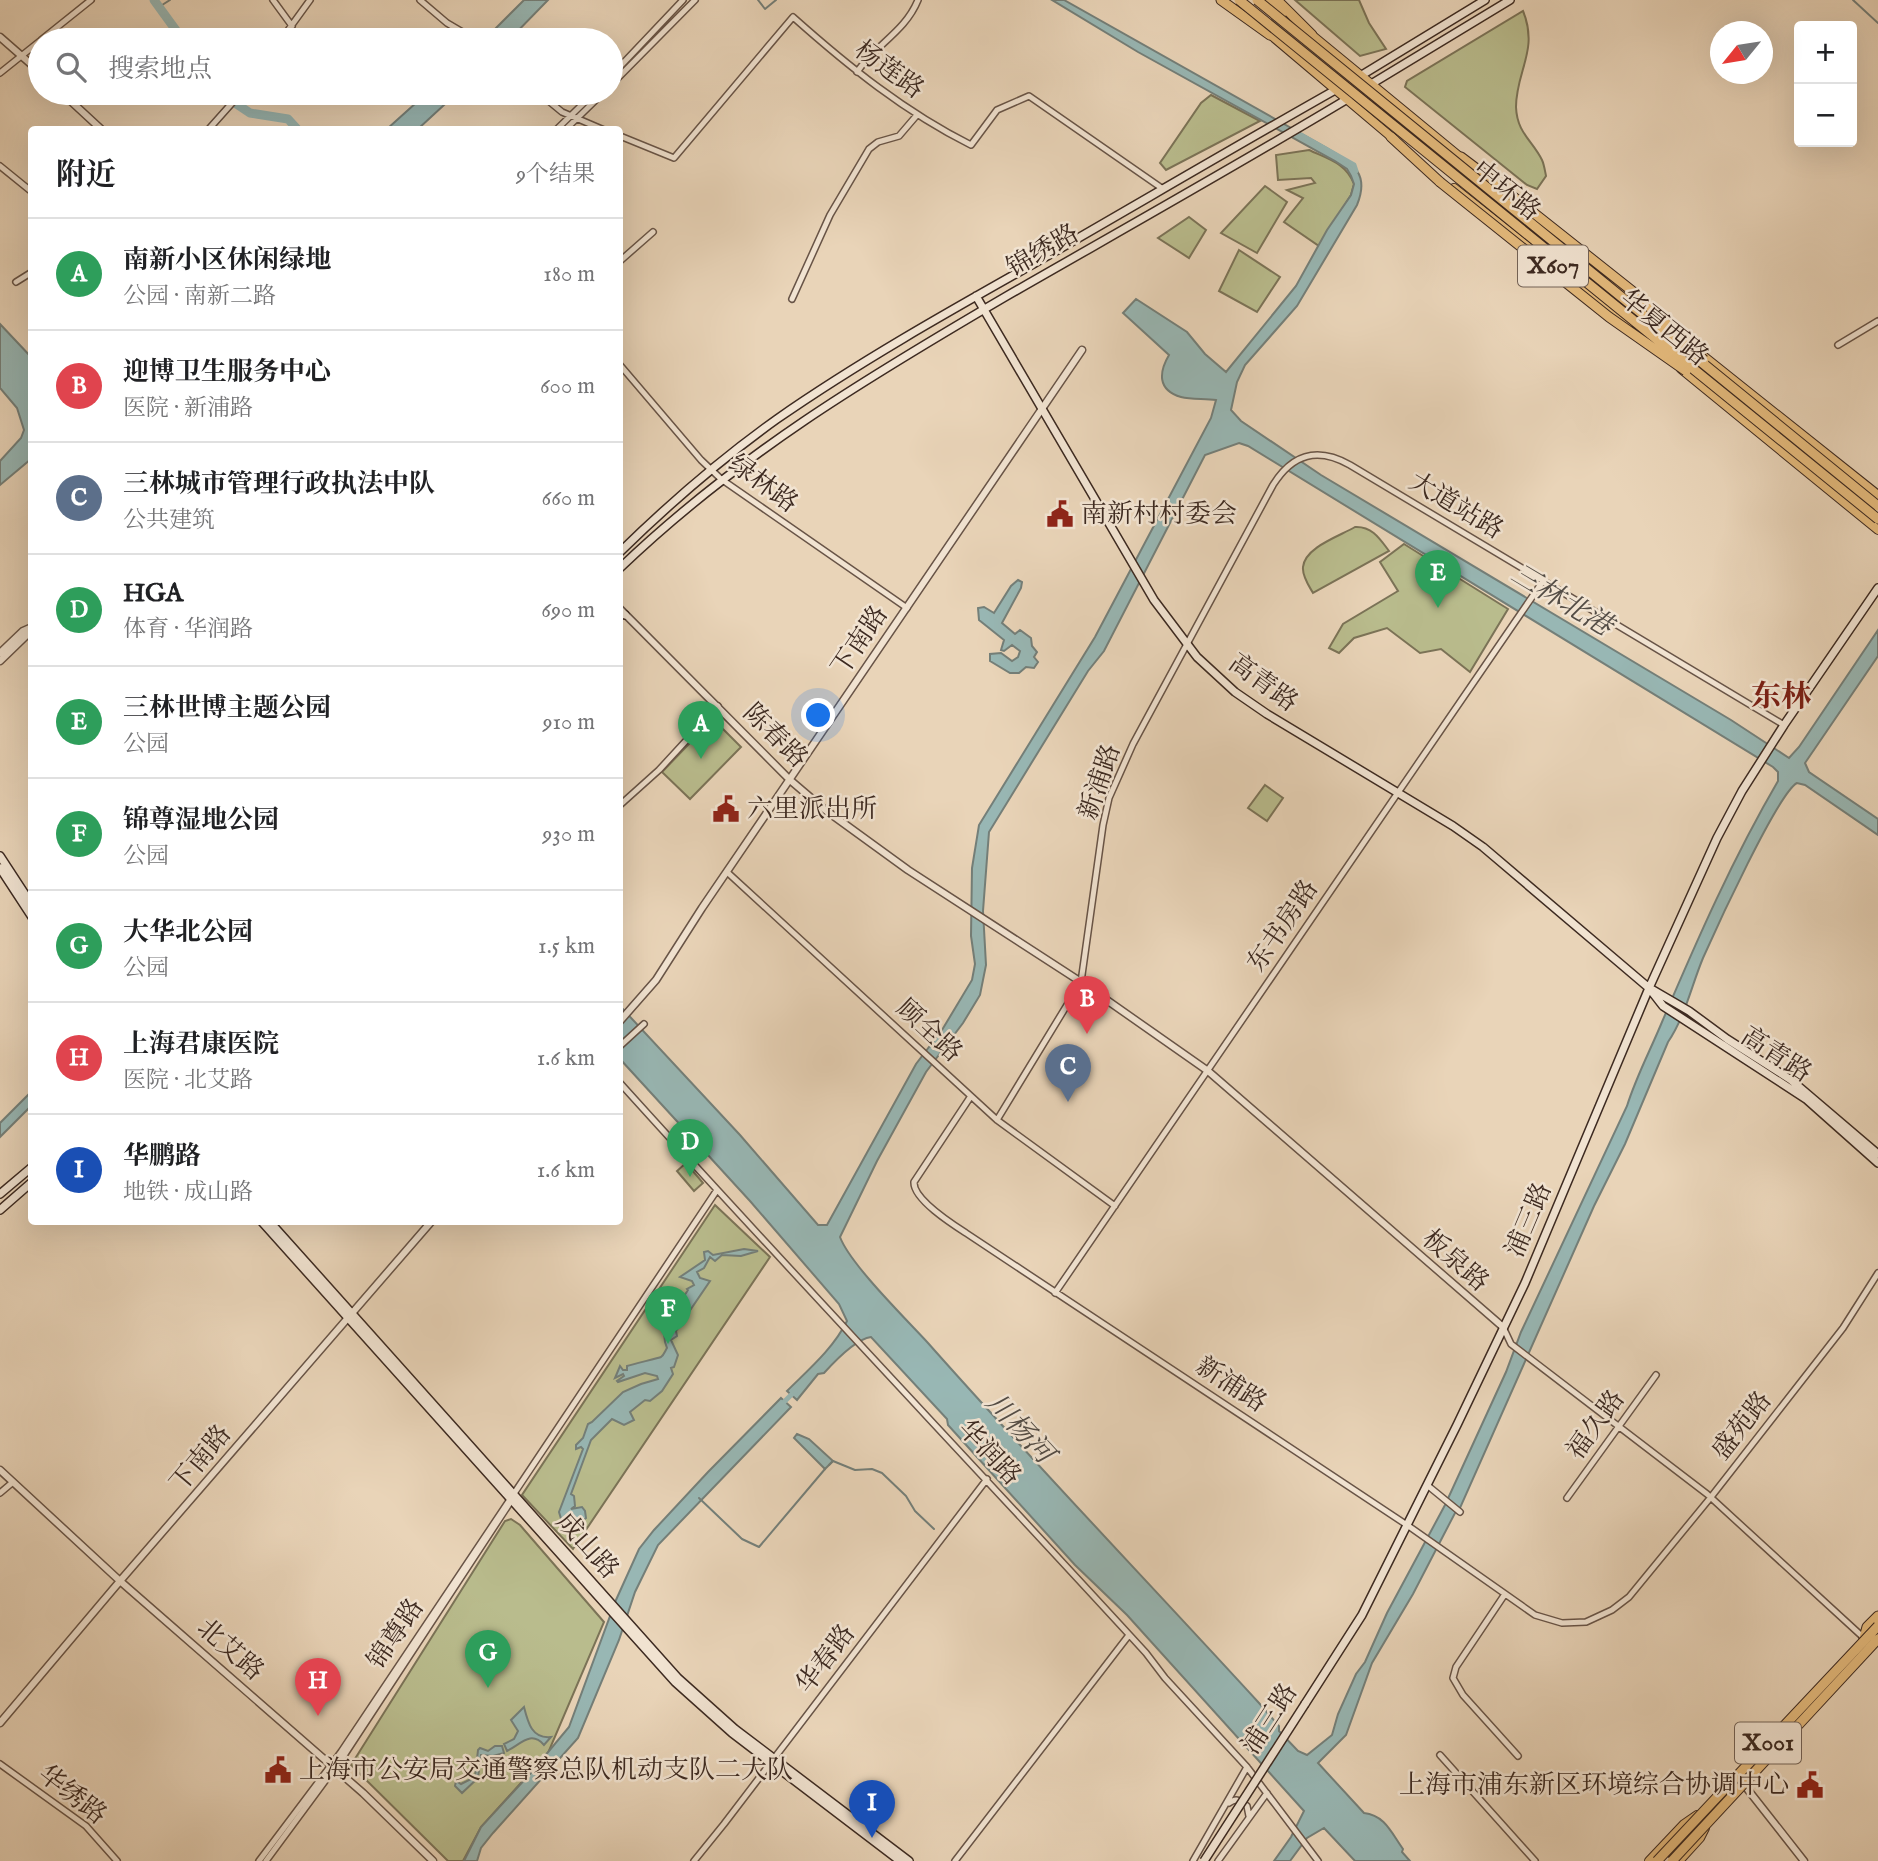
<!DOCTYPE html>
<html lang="zh">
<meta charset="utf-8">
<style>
:root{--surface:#fff;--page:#f6f6f6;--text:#202124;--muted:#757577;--line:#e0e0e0;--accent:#111827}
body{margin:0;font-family:"IM FELL English","Noto Serif SC",serif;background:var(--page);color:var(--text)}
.controls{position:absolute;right:21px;top:21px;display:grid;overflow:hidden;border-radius:7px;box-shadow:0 7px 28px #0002}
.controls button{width:63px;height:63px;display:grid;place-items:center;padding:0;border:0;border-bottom:2px solid var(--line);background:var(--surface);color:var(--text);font:35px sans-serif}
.compass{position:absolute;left:1710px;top:21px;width:63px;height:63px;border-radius:50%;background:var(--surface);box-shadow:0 7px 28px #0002;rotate:240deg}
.you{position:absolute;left:819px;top:716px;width:24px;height:24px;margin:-18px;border:5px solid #fff;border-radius:50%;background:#1a73e8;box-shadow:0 0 0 10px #1a73e833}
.badge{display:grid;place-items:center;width:46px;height:46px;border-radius:50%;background:var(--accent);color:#fff;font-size:23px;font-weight:700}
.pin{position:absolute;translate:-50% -58px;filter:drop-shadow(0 2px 4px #0008)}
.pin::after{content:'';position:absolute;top:37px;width:24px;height:21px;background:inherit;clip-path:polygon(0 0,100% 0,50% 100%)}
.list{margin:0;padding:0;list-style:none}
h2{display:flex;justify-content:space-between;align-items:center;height:91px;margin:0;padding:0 28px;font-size:30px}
h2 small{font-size:23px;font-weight:400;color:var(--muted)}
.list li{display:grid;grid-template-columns:46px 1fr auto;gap:21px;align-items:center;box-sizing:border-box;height:112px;padding:0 28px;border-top:2px solid var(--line)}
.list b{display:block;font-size:26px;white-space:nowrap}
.list p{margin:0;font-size:23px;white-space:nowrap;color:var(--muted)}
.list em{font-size:23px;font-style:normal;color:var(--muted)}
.icon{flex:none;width:38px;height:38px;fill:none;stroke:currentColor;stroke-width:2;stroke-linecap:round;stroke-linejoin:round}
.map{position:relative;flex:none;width:1878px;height:1861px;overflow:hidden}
.search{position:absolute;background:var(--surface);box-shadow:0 7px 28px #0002;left:28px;top:28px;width:595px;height:77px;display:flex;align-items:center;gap:18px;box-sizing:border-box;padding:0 24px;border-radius:38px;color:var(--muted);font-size:26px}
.panel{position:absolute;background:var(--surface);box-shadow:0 7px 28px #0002;left:28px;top:126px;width:595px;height:1099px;border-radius:7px}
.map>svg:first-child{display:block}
.green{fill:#b9bc8d;stroke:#7b7357;stroke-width:2}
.water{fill:#98b7b4;stroke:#747f79;stroke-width:2;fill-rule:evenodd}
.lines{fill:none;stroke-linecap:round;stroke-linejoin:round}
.stream{stroke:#747f79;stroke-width:2}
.canal{stroke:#98b7b4;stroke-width:5}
.river{stroke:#98b7b4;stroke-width:9}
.minor-casing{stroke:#685447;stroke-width:8}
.tertiary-casing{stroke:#685447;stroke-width:9}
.secondary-casing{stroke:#3d2a21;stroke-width:10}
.primary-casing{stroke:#3d2a21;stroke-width:10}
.trunk-casing{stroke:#3d2a21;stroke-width:11}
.minor{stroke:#f1e3d1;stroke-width:5}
.tertiary{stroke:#f1e3d1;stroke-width:6}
.secondary{stroke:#f1e3d1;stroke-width:7}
.primary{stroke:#e4ba7c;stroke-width:8}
.trunk{stroke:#e4ba7c;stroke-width:9}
.secondary-bridge-casing{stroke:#3d2a21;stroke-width:10;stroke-linecap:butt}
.trunk-bridge-casing{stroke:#3d2a21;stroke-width:11;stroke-linecap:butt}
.secondary-bridge{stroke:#f1e3d1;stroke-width:7}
.trunk-bridge{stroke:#e4ba7c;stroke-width:9}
.labels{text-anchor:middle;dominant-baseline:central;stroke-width:5;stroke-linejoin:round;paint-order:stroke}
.shield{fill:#f1e3d1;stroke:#736256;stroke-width:2}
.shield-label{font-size:24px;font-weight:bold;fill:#3d2a21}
.street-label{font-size:26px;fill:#3d2a21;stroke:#f1e3d1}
.poi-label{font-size:26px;fill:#3d2a21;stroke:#f1e3d1;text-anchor:start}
.water-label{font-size:28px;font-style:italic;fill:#544d46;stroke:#f1e3d1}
.quarter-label{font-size:30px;font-weight:bold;fill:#7a1f14;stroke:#f1e3d1}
</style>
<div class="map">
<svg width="1878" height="1861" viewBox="0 0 1878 1861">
<rect width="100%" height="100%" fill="#e9d4b8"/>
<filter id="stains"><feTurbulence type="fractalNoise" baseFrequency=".00286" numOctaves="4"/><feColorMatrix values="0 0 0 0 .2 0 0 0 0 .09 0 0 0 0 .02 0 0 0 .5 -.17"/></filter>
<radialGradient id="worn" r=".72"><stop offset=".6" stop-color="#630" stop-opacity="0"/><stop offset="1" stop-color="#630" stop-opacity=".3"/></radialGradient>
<!-- green -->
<path class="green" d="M1295,0H1359L1369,23L1386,49L1360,56Z
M1523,11C1539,50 1516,71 1516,107C1517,133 1532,140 1542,160C1544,164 1545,171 1546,176L1537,189L1527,185L1405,87L1407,81Z
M1211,95L1260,121L1166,170L1160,163L1201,103Z
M1309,150C1328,159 1346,163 1354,184L1351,195L1319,246L1284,222L1303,198L1287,190L1315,183L1311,178L1278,180L1276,155Z
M1265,186L1287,202L1257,253L1221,233Z
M1189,217L1206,230L1189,258L1158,238Z
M1239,250L1280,277L1257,312L1219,291Z
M1355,527C1372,526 1380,539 1389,551L1313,593C1309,586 1302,576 1303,567C1305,547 1340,536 1355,527Z
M1404,544L1508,609L1470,672L1441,649L1420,653L1387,628L1354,638L1339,653L1329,648L1343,624L1398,591L1380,562Z
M713,719L741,747L690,799L662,772Z
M1265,785L1283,798L1267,821L1248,808Z
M686,1163L703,1183L694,1191L677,1171Z
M715,1205L770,1257L573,1549L522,1495Z
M511,1519L520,1525L604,1622L548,1753L481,1827L463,1861H448L351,1765L505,1521Z"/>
<!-- water -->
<path class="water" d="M524,0H548L509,40H484Z
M1052,0H1064L1325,147C1350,162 1371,171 1357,205L1297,306L1245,365L1237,382L1231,410L1241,421L1321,475L1731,720L1789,758L1799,747L1878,630V656L1805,763L1809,772L1878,819V835L1805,785L1797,783C1778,793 1715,931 1703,958C1691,987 1685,1017 1668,1042L1625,1144L1594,1206L1460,1508L1455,1513L1413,1594L1372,1663L1346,1735L1318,1763L1364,1813C1385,1815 1392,1834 1403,1849L1402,1852L1410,1861H1355L1324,1828L1307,1838L1290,1861H1274L1291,1837L1304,1811L1127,1615L1075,1565L948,1425L947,1419L871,1337C856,1339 834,1362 824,1373L818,1374L797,1400L787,1391C808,1370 833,1349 847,1321L839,1304L750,1201L620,1059V1006L740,1135L818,1225H827L916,1064L942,1030L972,980L975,964L971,936L972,868L979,825L1095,637L1211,418L1216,400C1206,398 1192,400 1181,397C1157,390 1159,372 1169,355L1123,313L1136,299L1187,332L1205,354L1226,372L1296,286L1327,230L1351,195L1354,184L1351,176L1347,169L1335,161L1138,52ZM1239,443L1248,446L1773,767L1778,772V781C1733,858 1697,940 1662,1022C1650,1051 1636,1077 1627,1106L1521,1332L1506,1372L1445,1505L1387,1613L1365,1662L1356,1674L1338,1714L1332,1735L1307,1755L1298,1751L1279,1731V1726L1259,1703C1149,1583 1036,1465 928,1343C906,1319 850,1264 840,1237L877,1161L926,1072L963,1023L980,995L986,965L983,911L989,832L1088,671L1104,651L1205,455Z
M427,93H457L418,129H387Z
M0,324L32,358L31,459L0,485V461L21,438L24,430L17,408L0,388Z
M1018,580L1022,582L1021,588L1002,623L1015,634L1020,630L1031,638L1032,646L1037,652L1034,657L1038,662L1034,668L1026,667L1019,673H1010L990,661V654L1001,653L1012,661L1018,657L1020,651L1012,645L1004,651L1001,650L1004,640L979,620L978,608L984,607L994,613L1011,586Z
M31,1092V1106L0,1137V1123Z
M744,1249L758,1251L741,1256L722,1255L715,1261L710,1257L704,1268L697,1272L700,1278L710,1281L676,1331L677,1336L671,1340L678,1355L674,1367L671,1368L673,1374L662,1391L650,1401L645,1400L630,1412L634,1420L624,1425L612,1419L591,1440L571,1494L574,1496L575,1506L571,1509L582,1507L585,1511L586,1518L574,1526L562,1522L559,1512L583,1449L581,1447L576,1449V1445L583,1438L588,1424L592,1422L623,1392L641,1384L658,1379L657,1376L645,1373L618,1382L617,1381L624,1376L623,1374L615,1378L620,1366L623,1370H627V1366C633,1364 659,1358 661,1357C664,1355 665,1351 667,1348C657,1326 677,1308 688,1290L687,1289L694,1285L692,1281L680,1277L705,1260L704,1252L708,1251L713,1255Z
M781,1398L791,1407L658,1545L635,1592L619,1640L578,1738L493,1833L481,1848L477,1861H464L481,1827L529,1775L569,1727L616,1600L639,1549L654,1530L708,1472Z
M797,1434L809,1439L833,1461L825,1469L794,1438Z
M524,1707C528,1723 532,1739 551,1737L544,1745C531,1730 521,1744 507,1751L504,1744L514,1739L518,1731L511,1720Z
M495,1746H502L504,1753L493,1756L481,1755L478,1778L462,1793L455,1786L456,1781L461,1784L475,1777L478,1750L480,1748L488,1751Z"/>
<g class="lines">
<!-- stream -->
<path class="stream" d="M758,0L765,9L776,0
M1853,0L1878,23
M159,7L170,0
M829,1465L833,1461L855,1470L872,1469L882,1473L906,1496L915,1511L934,1529
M699,1498L742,1539L759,1547L825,1469"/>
<!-- canal -->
<path class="canal" d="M1301,135L1354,165L1356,171
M780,1406L795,1391"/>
<!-- river -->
<path class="river" d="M154,0L183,40
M220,93L250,113L288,119L298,130"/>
<defs>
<path id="minor" d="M273,0L292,26
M420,0L447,23L476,40
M41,40L91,0
M281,40L310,0
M857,72C875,45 905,32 918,0
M0,73L40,41
M611,76L683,0
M611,85L695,0
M539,93L562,112L604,130
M208,130L241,93
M556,130L594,93
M565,130L603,93
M620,136L674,158L793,17C848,66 905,112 971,145L997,110L1029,96L1163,189
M0,166L32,192
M620,261L653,232
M16,282L32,272
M792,299L830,215L869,149L878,142L899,136L917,115
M1838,345L1878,321
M620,365L701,460L721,479L907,608
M620,805L659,770L718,706
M727,872L997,1120L1115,1206
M620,1046L644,1024
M620,1083C793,1275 971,1462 1146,1653L1165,1678L1247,1767L1318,1861
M971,1096L914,1182C913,1199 952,1224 966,1233L1407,1525L1535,1615L1562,1623L1586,1622L1612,1610L1629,1597L1711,1497L1843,1328L1878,1273
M997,1120L1081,982L1103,825L1109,798L1133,744L1273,485C1293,453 1318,447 1350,465L1784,725
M1055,1293L1543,581
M1503,1327L1511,1344L1707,1494L1864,1638
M1427,1485L1460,1512
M0,1493L13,1482
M1567,1498L1656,1375
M1505,1594L1456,1667L1453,1678L1463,1695L1518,1756
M1440,1755L1535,1861
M0,1764L86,1826L117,1861
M1229,1803C1237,1797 1240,1801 1247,1806L1249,1816
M259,1861L341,1752L717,1190
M266,1861L345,1754L513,1498
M694,1861L724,1824L987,1479
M955,1861L1129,1635
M1193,1861L1247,1767
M1218,1861L1267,1793"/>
<path id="tertiary" d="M0,37L40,72
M62,93L102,130
M620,609L790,780L824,809L908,870L1081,982L1208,1071L1503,1327
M0,653L23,631L32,627
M0,661L32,630
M620,1021L656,980L702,908L1082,350
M0,1470L120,1581L363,1793L433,1861
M0,1723L120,1581L431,1222
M1745,1786L1804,1861"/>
<path id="secondary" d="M1357,78L1485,0
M1368,86L1510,0
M976,296L1154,600L1197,657L1235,692L1267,714L1453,826L1483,847L1649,988L1663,1006L1806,1099L1878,1163
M620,552C669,504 721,459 777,419C859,362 948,312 1035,263C1136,205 1236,146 1337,89
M620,568C738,455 865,379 1005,297C1120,231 1236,166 1349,98
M620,613L625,615
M0,856L32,905
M0,868L32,917
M1653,990L1689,1011L1727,1039L1791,1080L1878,1154
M0,1194L32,1167
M0,1210L32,1182
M262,1222L675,1682L732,1733L900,1861
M270,1222L678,1678L735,1729L909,1861
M1305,1704L1362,1615L1457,1425L1525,1283L1649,988L1717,838L1742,791L1784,725L1878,588"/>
<path id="primary" d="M1270,0L1284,12
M1266,31L1395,140
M1307,31L1465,161
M1454,188L1628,326
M1612,284L1659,321
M1702,355L1878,495
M1681,369L1878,530
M1649,1861L1684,1824L1697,1815
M1679,1861L1700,1838L1705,1828"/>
<path id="trunk" d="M1221,0L1270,35
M1277,0L1312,35
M1391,137L1440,182
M1461,157L1506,191
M1864,1638L1867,1627L1878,1616"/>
</defs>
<!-- minor casing -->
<use href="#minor" class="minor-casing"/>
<!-- tertiary casing -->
<use href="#tertiary" class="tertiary-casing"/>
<!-- secondary casing -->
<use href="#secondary" class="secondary-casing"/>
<!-- primary casing -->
<use href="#primary" class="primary-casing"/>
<!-- trunk casing -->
<use href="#trunk" class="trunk-casing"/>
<!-- minor -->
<use href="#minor" class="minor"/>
<!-- tertiary -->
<use href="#tertiary" class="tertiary"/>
<!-- secondary -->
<use href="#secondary" class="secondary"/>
<!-- primary -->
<use href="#primary" class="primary"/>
<!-- trunk -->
<use href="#trunk" class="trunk"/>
<defs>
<path id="secondary-bridge" d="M1204,1861L1305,1704"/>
<path id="trunk-bridge" d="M1239,0L1878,519
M1257,0L1878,506
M1440,182L1609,317L1686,371
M1506,191L1636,294L1704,360
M1657,1861L1878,1626
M1672,1861L1878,1639"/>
</defs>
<!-- secondary-bridge casing -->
<use href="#secondary-bridge" class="secondary-bridge-casing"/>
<!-- trunk-bridge casing -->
<use href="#trunk-bridge" class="trunk-bridge-casing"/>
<!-- secondary-bridge -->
<use href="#secondary-bridge" class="secondary-bridge"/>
<!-- trunk-bridge -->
<use href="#trunk-bridge" class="trunk-bridge"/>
</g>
<!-- icons -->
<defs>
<symbol id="civic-bare" viewBox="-9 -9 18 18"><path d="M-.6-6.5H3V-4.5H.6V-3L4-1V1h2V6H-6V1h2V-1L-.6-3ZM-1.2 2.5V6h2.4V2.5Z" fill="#8f2418" stroke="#f1e3d1" stroke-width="2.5" paint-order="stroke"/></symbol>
</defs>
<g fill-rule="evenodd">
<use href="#civic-bare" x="1041" y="495" width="38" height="38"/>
<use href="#civic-bare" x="707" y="790" width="38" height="38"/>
<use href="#civic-bare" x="259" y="1751" width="38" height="38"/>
<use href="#civic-bare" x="1791" y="1766" width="38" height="38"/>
</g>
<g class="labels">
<!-- shield labels -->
<g class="shield">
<rect x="1518" y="245.5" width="70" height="41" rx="5"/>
<rect x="1735" y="1722.5" width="66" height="41" rx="5"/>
</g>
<g class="shield-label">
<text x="1553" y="266">X607</text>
<text x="1768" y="1743">X001</text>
</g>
<!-- street labels -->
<g class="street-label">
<text transform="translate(889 70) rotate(36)">杨莲路</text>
<text transform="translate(1506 191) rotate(39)">中环路</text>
<text transform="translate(1043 251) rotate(-30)">锦绣路</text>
<text transform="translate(1664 328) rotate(39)">华夏西路</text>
<text transform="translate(763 484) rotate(36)">绿林路</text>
<text transform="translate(1456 506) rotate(31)">大道站路</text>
<text transform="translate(860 641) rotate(-56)">下南路</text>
<text transform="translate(1263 683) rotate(36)">高青路</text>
<text transform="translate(775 736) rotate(45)">陈春路</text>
<text transform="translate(1100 782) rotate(-71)">新浦路</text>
<text transform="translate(1283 926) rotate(-56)">东书房路</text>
<text transform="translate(929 1031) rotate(43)">顾全路</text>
<text transform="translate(1776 1055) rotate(33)">高青路</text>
<text transform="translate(1529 1220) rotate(-67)">浦三路</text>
<text transform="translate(1455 1261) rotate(41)">板泉路</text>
<text transform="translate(1231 1385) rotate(33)">新浦路</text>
<text transform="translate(1596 1425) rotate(-54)">福久路</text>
<text transform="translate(1742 1426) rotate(-52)">盛苑路</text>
<text transform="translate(989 1453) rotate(47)">华润路</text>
<text transform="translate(201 1459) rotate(-50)">下南路</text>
<text transform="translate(587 1546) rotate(48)">成山路</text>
<text transform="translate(396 1634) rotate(-56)">锦尊路</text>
<text transform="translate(230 1650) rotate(41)">北艾路</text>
<text transform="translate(826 1659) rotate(-53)">华春路</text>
<text transform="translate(1270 1719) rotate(-57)">浦三路</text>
<text transform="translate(72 1795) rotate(38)">华绣路</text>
</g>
<!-- poi labels -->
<g class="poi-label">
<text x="1081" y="514">南新村村委会</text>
<text x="747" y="809">六里派出所</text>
<text x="299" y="1770">上海市公安局交通警察总队机动支队二大队</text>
<text x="1789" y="1785" text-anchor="end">上海市浦东新区环境综合协调中心</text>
</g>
<!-- water labels -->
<g class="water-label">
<text transform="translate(1561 601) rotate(31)">三林北港</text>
<text transform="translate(1019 1429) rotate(47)">川杨河</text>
</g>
<!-- quarter labels -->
<g class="quarter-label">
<text x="1781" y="698">东林</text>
</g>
</g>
<rect width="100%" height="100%" filter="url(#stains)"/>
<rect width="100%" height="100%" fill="url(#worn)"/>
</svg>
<div class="controls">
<button>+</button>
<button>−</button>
</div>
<svg class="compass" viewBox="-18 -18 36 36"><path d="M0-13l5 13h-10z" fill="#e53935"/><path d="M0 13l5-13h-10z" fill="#757577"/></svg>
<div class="you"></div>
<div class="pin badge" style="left:701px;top:759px;background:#2e9e5b">A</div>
<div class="pin badge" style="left:1087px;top:1034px;background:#e0444e">B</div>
<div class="pin badge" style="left:1068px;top:1102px;background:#5c6f8a">C</div>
<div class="pin badge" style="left:690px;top:1177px;background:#2e9e5b">D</div>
<div class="pin badge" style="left:1438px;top:608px;background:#2e9e5b">E</div>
<div class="pin badge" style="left:668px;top:1344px;background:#2e9e5b">F</div>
<div class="pin badge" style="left:488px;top:1688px;background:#2e9e5b">G</div>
<div class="pin badge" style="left:318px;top:1716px;background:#e0444e">H</div>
<div class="pin badge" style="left:872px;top:1838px;background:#1a4fb4">I</div>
<div class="search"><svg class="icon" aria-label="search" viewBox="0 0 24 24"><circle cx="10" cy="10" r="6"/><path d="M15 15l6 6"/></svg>搜索地点</div>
<section class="panel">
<h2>附近<small>9个结果</small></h2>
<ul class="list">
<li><span class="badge" style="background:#2e9e5b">A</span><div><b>南新小区休闲绿地</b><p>公园 · 南新二路</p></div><em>180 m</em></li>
<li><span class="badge" style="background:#e0444e">B</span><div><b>迎博卫生服务中心</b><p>医院 · 新浦路</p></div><em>600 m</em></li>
<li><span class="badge" style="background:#5c6f8a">C</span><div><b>三林城市管理行政执法中队</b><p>公共建筑</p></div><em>660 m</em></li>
<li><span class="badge" style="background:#2e9e5b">D</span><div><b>HGA</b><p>体育 · 华润路</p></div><em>690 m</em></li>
<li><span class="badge" style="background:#2e9e5b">E</span><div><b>三林世博主题公园</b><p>公园</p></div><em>910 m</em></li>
<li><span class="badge" style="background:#2e9e5b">F</span><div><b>锦尊湿地公园</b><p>公园</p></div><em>930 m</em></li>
<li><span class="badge" style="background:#2e9e5b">G</span><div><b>大华北公园</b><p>公园</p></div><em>1.5 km</em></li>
<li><span class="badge" style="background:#e0444e">H</span><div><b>上海君康医院</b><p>医院 · 北艾路</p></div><em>1.6 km</em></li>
<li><span class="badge" style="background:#1a4fb4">I</span><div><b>华鹏路</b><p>地铁 · 成山路</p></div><em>1.6 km</em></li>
</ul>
</section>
</div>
